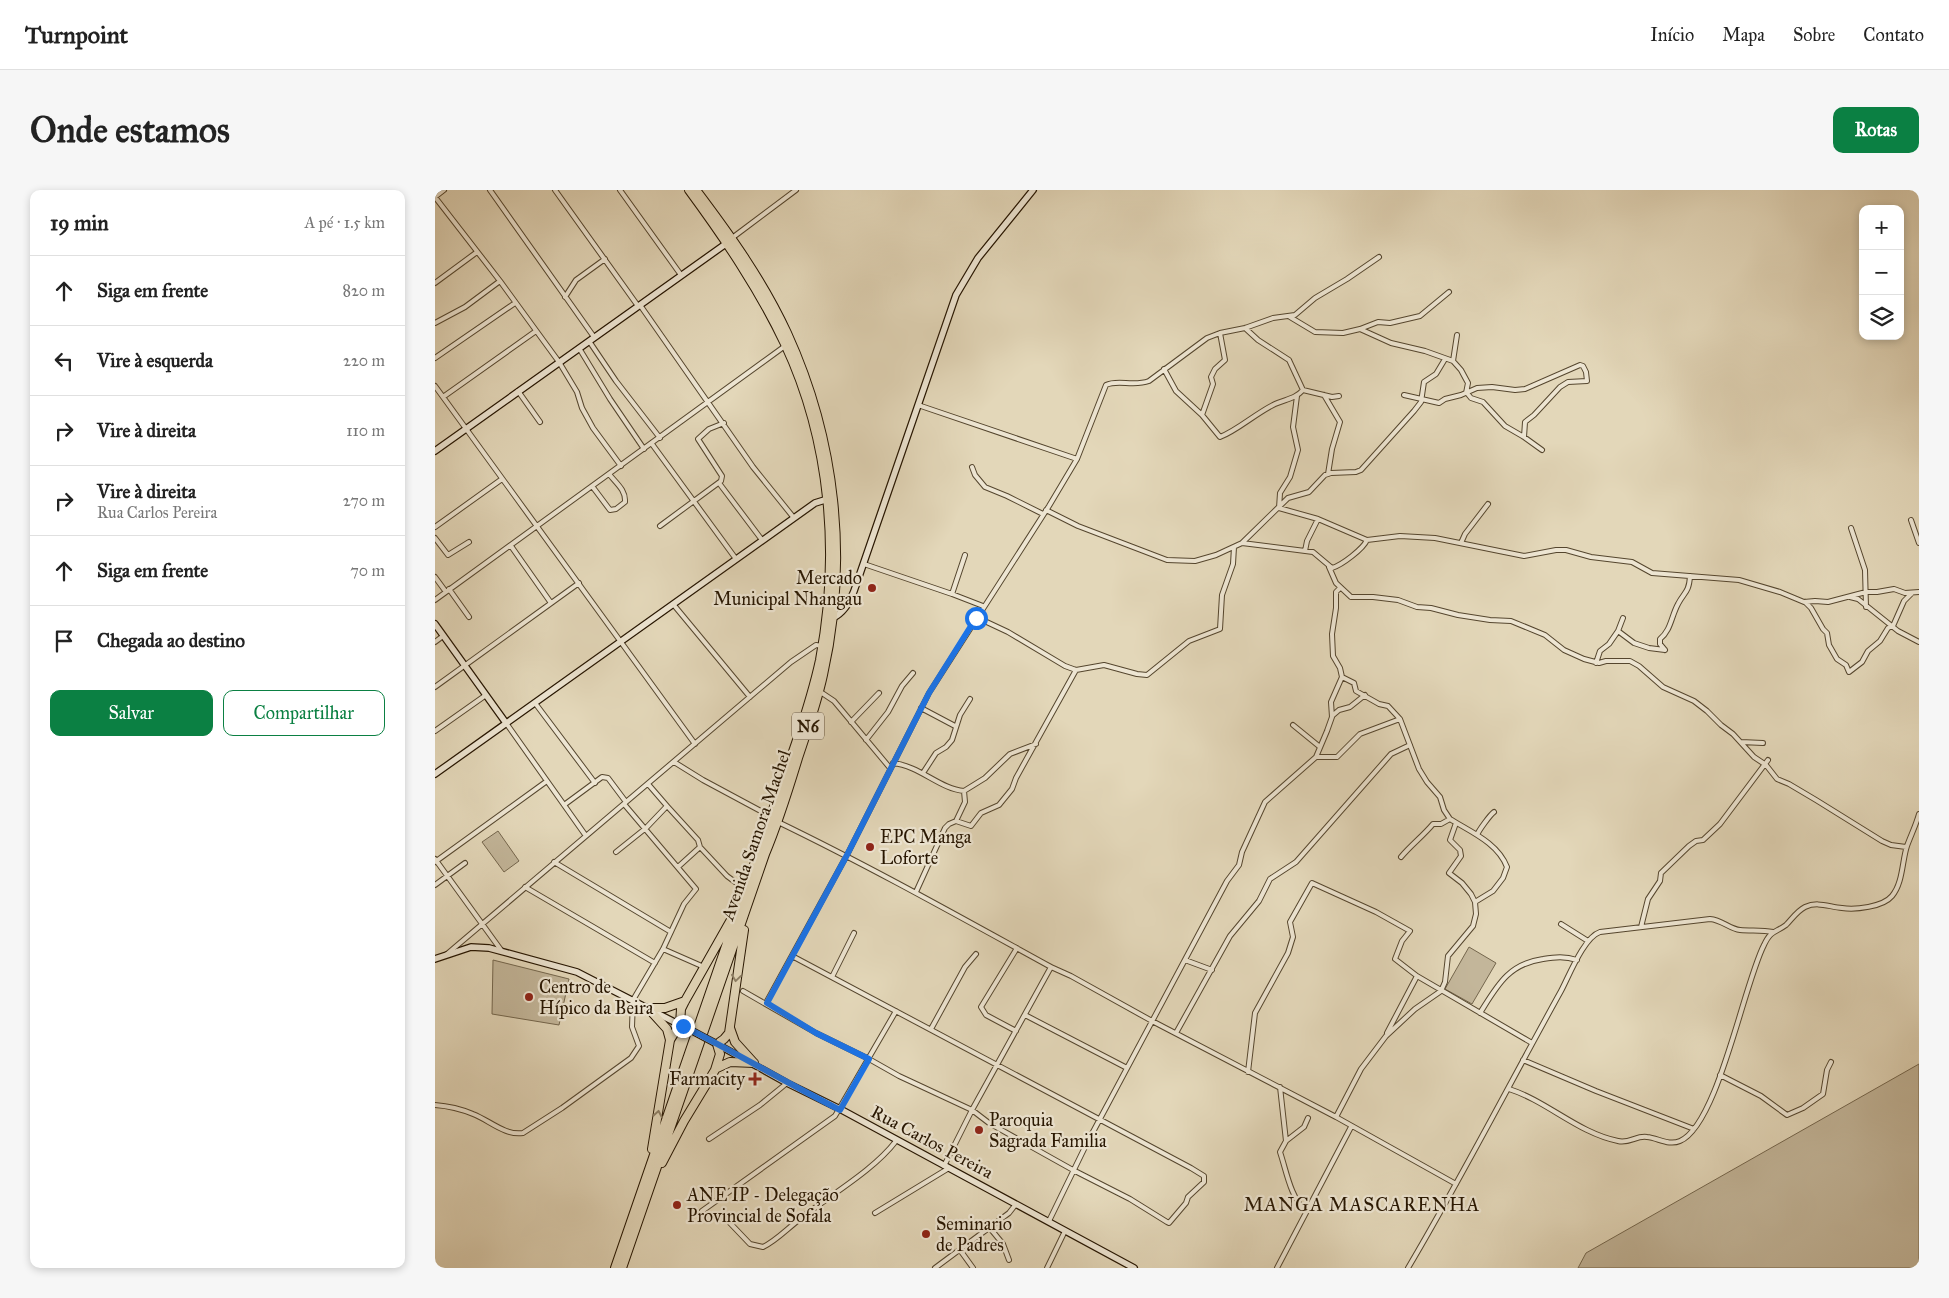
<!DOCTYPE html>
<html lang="pt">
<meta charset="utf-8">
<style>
:root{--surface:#fff;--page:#f6f6f6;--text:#222;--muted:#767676;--line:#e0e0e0;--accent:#0b8043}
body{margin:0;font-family:"IM FELL Great Primer",serif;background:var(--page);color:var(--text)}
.controls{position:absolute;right:15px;top:15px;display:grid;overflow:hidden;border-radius:10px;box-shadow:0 2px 8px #0003}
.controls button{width:45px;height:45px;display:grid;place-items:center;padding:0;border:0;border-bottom:1px solid var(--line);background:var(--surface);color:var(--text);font:25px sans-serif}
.stop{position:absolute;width:15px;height:15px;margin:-11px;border:4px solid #1a73e8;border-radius:50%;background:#fff}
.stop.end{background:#1a73e8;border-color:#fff;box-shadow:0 1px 5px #0008}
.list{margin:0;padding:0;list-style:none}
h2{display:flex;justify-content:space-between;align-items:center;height:65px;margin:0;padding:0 20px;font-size:21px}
h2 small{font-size:16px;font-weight:400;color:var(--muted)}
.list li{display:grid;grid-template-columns:32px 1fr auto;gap:15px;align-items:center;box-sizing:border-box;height:70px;padding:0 20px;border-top:1px solid var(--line)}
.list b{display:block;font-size:19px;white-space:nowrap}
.list p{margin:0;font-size:16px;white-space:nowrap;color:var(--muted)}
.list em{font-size:16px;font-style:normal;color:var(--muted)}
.actions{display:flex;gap:10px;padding:15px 20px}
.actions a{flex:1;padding:11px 0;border:1px solid var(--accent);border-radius:10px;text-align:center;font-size:18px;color:var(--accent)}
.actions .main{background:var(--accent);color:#fff}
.icon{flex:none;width:28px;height:28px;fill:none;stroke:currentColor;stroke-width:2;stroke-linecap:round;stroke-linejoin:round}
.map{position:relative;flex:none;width:1484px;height:1078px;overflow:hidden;border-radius:10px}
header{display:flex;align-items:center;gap:30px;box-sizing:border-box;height:70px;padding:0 25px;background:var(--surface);border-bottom:1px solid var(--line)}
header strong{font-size:24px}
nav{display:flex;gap:28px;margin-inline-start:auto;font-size:18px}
.intro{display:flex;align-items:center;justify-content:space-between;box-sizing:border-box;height:120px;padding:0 30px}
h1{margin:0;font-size:35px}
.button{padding:12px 22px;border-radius:10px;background:var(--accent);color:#fff;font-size:18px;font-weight:700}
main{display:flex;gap:30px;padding:0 30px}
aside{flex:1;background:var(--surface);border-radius:10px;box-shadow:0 2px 8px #0003}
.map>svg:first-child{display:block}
.green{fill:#c3b69a;stroke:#74664d}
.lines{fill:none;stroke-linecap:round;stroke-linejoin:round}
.street-casing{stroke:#55462e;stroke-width:6}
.secondary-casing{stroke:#261500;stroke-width:8}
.highway-casing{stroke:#261500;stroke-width:10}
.street{stroke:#ede5d2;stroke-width:4}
.secondary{stroke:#ede5d2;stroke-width:5.5}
.highway{stroke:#e3d7b9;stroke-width:8}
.secondary-bridge-casing{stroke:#261500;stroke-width:8;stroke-linecap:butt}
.secondary-bridge{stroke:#ede5d2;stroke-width:5.5}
.oneway{stroke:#8e8066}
.route{stroke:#1a73e8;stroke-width:6}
.poi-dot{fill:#8f2418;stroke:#ede5d2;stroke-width:2}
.labels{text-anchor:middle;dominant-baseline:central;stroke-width:4.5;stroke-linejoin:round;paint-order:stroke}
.shield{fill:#ede5d2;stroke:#62533f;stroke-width:1}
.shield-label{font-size:16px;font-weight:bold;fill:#261500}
.poi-label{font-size:18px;fill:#261500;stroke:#ede5d2;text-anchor:start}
.street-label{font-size:18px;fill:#261500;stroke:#ede5d2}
.neighbourhood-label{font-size:19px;letter-spacing:1px;fill:#261500;stroke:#ede5d2}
</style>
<header>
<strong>Turnpoint</strong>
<nav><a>Início</a><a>Mapa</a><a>Sobre</a><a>Contato</a></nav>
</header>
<div class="intro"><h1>Onde estamos</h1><a class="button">Rotas</a></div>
<main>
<aside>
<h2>19 min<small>A pé · 1.5 km</small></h2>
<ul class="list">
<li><svg class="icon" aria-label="ahead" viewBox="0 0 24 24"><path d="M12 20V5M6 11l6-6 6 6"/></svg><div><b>Siga em frente</b></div><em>820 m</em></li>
<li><svg class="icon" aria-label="left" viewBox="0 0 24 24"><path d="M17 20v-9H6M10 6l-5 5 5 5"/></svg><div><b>Vire à esquerda</b></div><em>220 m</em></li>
<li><svg class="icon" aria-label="right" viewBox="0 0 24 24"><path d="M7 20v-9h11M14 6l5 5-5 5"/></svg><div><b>Vire à direita</b></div><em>110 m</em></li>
<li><svg class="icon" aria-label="right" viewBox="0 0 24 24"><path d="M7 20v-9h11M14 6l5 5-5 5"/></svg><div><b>Vire à direita</b><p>Rua Carlos Pereira</p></div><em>270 m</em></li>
<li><svg class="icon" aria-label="ahead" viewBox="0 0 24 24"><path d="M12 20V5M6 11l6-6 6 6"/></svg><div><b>Siga em frente</b></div><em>70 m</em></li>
<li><svg class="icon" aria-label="arrive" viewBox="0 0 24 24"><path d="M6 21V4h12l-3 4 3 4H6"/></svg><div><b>Chegada ao destino</b></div></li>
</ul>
<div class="actions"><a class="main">Salvar</a><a>Compartilhar</a></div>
</aside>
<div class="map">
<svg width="1484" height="1078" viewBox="0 0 1484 1078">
<rect width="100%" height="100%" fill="#e3d7b9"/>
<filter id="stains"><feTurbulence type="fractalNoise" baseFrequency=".004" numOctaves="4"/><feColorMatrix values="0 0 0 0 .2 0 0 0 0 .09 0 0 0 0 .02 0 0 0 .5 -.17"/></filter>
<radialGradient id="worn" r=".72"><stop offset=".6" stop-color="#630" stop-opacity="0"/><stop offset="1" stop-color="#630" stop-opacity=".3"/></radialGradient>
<!-- green -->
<path class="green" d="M63,641L84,671L69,682L47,652Z
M1034,757L1061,773L1037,814L1010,799Z
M58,770L134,789L124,835L57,824Z
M1484,874V1078H1143L1151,1063Z"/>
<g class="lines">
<defs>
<path id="street" d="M55,0L159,147
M120,0L203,116
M185,0L246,85
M0,7L65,91L124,172L142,202L147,218L158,238L186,276
M0,7L9,0
M297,48L361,0
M0,93L42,62
M130,107L141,90L170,69
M205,115L318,277L359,328
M855,127L880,142L908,143L925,139L943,132L955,133L985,126L1014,102
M0,133L30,117L65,91
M810,138L823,150L854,170L868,200L897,207L904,206
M925,139L956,153L990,161L1018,171L1026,180L1033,193L1031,203
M154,151L181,191L225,248
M144,158L175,209L209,259
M0,168L80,113
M1018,171L1022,145
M729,179L741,201L767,225L785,247C803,240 821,223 840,214C851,209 860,209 868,200
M0,196L260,554
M83,201L105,232
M1032,203L1036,208L1048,212L1070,236L1089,247L1107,260
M889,205L905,232L897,259L893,284
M969,205L1004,213L1010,209L1026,205L1042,198L1057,197L1080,200L1090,199L1145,175L1148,176L1151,182L1152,191L1133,192L1125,197L1099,225L1090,232L1089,247
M8,207L101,141
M483,215L642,269
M767,225L778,194L776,187L780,179L790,170L785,143
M217,254L301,369
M537,277L540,285L550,297L572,306L608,324
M284,293L327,350
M157,296L175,320L181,319L190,312C191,300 181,293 174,284
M844,318L883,329L932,350L965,346L1000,348L1089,366L1121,360H1131L1156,367L1197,372L1217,383L1304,390L1345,402L1369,412L1380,411L1393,412L1431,402H1442L1459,399L1470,403L1484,402
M844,318L845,303L855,287L863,260L858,237L862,206
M611,320L643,336L732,370L760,371L781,365L807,353L853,308L874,302L890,285L896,283L921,282L926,280L979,221L986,212L989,192L1001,184L1010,169
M1476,330L1484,353
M225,336L286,291L287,286L263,249L274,239L289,233
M0,337L67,289
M1416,338L1430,380L1431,417
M0,348L13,365L34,352
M807,353L878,362L897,378C907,375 928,359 932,350
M1026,353L1030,344L1053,314
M76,356L116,413
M870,361L872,351L883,329
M429,374L517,404L548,416
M894,377L901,393L916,407H938L963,410L982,417L996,418L1023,425L1055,430L1076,431L1110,445L1129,460L1149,469L1164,473L1171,471H1195L1204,476L1228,497L1259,511L1272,521L1286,535L1298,544L1319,567L1331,575L1342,589L1354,594L1381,610L1447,651L1456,655L1471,657
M0,387L11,402
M14,399L34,427
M517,404L530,365
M1415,407L1423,409L1463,441L1484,452
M0,410L350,156
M1370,412L1376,418L1388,439L1392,443L1394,455L1402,469L1411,475L1414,482L1427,472L1433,461L1445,451L1453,438L1458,436L1469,411L1477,403
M238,414L315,507
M541,427L573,442L630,476L641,480L669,475L702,484L712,485L754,451L785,439L787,405L798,374L799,357
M1183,441L1199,453L1214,458L1230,460
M0,452L8,446
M1230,460L1225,454V449C1236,440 1236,427 1243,414C1249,402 1254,403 1255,386
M1161,473L1165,461L1174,454L1183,441L1188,428
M907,487L919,493L921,501L944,514L953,516L965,529L984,579L992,592L1005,607L1009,620L1015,629C1036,642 1063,653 1072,677L1068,688L1058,701L1040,712
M0,497L144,393
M384,501L399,511L455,578
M100,513L160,593
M486,518L520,536
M897,526L904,520L915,517L930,505
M416,532L444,503
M71,533L151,646
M858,535L885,557
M0,541L51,505
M431,550L453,522L467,496L478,483
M1306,552L1328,553
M881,567H902L925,544L965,529
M239,572L268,590L335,626
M458,573C485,576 505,599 529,601L550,588L575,564L601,554
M488,583L501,563L511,557L517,550L525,525L535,509
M129,615L167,587L173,588L191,612
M232,616L263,650L265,657
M521,631L530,612L529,601
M343,632C436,677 525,727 616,777L636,786L717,831L901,927L1021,994
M1042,645C1044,640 1055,625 1059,622
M181,662L211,638L232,616L213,594
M966,667C976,655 988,646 998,634H1006L1015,629
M0,669L66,760
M0,672L112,591
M119,672L236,742
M243,677L265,657L292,686L311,700
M0,695L30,673
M90,697L220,773
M481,702L510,638L514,634L521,631L536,636L546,623L564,615L577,599L581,588L641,480
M1126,734L1153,751
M1206,737L1213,709L1225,691L1226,683L1254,656L1261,651L1268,650L1285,634L1333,570
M228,759L269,777
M12,764L356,472L381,455L387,456
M750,770L777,780
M397,787L419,743
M308,801L381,843L434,869L464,886L537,920L554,933L638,980L695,1009L732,1032L734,1033L751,1013L753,1007L769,992V986L756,978L357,766
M331,813L412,665L494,503L614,316L642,269L671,195C683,189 698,197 714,191L772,148L785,143L810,138L838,128L860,125L880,108L912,89L944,67
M1045,823C1062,796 1073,774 1108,769C1120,767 1130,766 1142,770
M590,825L692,878
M496,839L530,777L541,764
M581,841L551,825L546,817L582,758
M741,843L795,746L824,711L835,689L861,672L956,564L975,555
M952,843L982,786L1097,853
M1088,870L1161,901L1259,939
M813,882L820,823L853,763L858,747L855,732L877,693L941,722L975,741L967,751L960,769L982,786
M1285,885L1326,906L1352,925L1368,918L1388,904L1392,880L1396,872
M845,897L851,951L869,937L873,928
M1074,899C1112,911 1143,943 1183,951C1194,954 1202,945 1212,947C1223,948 1234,956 1245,951C1283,935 1309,793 1329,755C1336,740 1340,743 1351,735C1357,729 1362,721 1370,717C1383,711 1394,717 1407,718C1420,720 1448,717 1457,706C1468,693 1467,671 1472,656C1476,645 1481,635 1484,624
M0,915C13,916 26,919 38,924C54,930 70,946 88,943L127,918L196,868L204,856L197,837L198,810L228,759L249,714L261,699L189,614
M901,927L926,879L951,846L980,819L1006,801L1010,792L1013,766L1038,736L1041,724L1040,712L1036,704L1027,693L1014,683L1026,666L1025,660L1015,650L1021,633
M274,949L325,915L352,893
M851,951L845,962C852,983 855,1006 871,1022
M509,976L537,920L616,777
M267,1021L400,926L461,821
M440,1023L514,978
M614,1031L651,955L792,691L804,675L807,662L830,612L881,567L892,541L897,527L896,512L907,487L905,478L898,466L897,444L901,418V402L905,398
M295,1033L315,1054L328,1057C341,1051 353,1038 365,1029C395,1005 438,981 461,951
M554,1037L568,1054L574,1070
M525,1060L538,1078
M500,1078L574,1023L581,1014
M612,1078L630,1041
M842,1078L916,937
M973,1078C1027,987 1075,893 1126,801C1134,786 1149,747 1165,742L1275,729C1287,730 1295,739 1305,740C1316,741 1327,740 1338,742"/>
<path id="secondary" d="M0,261L292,53
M398,428C408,423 415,412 419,401L521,105L543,68L598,0
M0,434L71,533
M0,584L380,313L393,309
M0,769L36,757L54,758L142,782L247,836
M280,853L352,893L405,919L699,1078"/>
<path id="highway" d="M213,818L232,839L235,850
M213,818H230L250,811
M295,838L300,852L319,873
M282,878L295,872L319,873
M217,959L235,850L245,834L246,819L250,811L297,728
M227,973L249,931L280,880L285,864L282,854L289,849L294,843L309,740
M180,1078L361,553C370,526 379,498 385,470C405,365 396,252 350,154C324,99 290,49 254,0
M187,1078L330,664C343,633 353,601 363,568C372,541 382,513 388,485C414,370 401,250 352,143C328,91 295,45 261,0"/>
</defs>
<!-- street casing -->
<use href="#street" class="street-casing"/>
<!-- secondary casing -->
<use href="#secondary" class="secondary-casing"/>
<!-- highway casing -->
<use href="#highway" class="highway-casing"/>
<!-- street -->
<use href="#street" class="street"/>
<!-- secondary -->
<use href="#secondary" class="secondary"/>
<!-- highway -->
<use href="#highway" class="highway"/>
<defs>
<path id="secondary-bridge" d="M248,836L280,853"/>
</defs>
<!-- secondary-bridge casing -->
<use href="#secondary-bridge" class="secondary-bridge-casing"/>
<!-- secondary-bridge -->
<use href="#secondary-bridge" class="secondary-bridge"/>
</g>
<!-- one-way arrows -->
<defs><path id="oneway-chevron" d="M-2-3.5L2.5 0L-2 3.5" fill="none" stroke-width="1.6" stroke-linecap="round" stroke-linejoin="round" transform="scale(1.25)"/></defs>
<g class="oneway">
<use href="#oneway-chevron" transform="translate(301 788) rotate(98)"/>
<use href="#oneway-chevron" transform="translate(223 924) rotate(-80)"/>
</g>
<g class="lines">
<!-- route -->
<path class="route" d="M248,836C301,863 352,893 405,920L434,869L381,843L332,813L412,665L494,503L541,428"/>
</g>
<!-- markers -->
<g class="poi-dot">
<circle cx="437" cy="398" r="5"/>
<circle cx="435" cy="657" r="5"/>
<circle cx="94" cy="807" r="5"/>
<path d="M317.5 881.5h5v5h5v5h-5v5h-5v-5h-5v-5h5z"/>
<circle cx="544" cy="940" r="5"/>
<circle cx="242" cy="1015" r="5"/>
<circle cx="491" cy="1044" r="5"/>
</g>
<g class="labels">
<!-- shield labels -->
<rect class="shield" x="357" y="522.5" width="32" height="27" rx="4"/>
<g class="shield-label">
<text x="373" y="536">N6</text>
</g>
<!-- poi labels -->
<g class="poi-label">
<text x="427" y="388" text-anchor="end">Mercado<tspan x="427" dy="21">Municipal Nhangau</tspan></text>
<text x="445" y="647">EPC Manga<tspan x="445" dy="21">Loforte</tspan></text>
<text x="104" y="797">Centro de<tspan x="104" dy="21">Hípico da Beira</tspan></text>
<text x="310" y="889" text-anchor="end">Farmacity</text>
<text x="554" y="930">Paroquia<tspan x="554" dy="21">Sagrada Familia</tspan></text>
<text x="252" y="1005">ANE IP - Delegação<tspan x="252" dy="21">Provincial de Sofala</tspan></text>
<text x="501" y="1034">Seminario<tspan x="501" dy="21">de Padres</tspan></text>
</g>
<!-- street labels -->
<g class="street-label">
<text transform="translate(321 645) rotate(-71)">Avenida Samora Machel</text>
<text transform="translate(497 952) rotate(28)">Rua Carlos Pereira</text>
</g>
<!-- neighbourhood labels -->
<g class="neighbourhood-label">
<text x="927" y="1014">MANGA MASCARENHA</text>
</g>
</g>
<rect width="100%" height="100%" filter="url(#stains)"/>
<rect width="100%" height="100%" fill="url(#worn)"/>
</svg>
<div class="controls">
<button>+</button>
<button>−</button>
<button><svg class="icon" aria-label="layers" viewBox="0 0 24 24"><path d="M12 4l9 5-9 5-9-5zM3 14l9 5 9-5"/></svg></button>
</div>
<div class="stop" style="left:541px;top:428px"></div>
<div class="stop end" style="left:248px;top:836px"></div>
</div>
</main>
